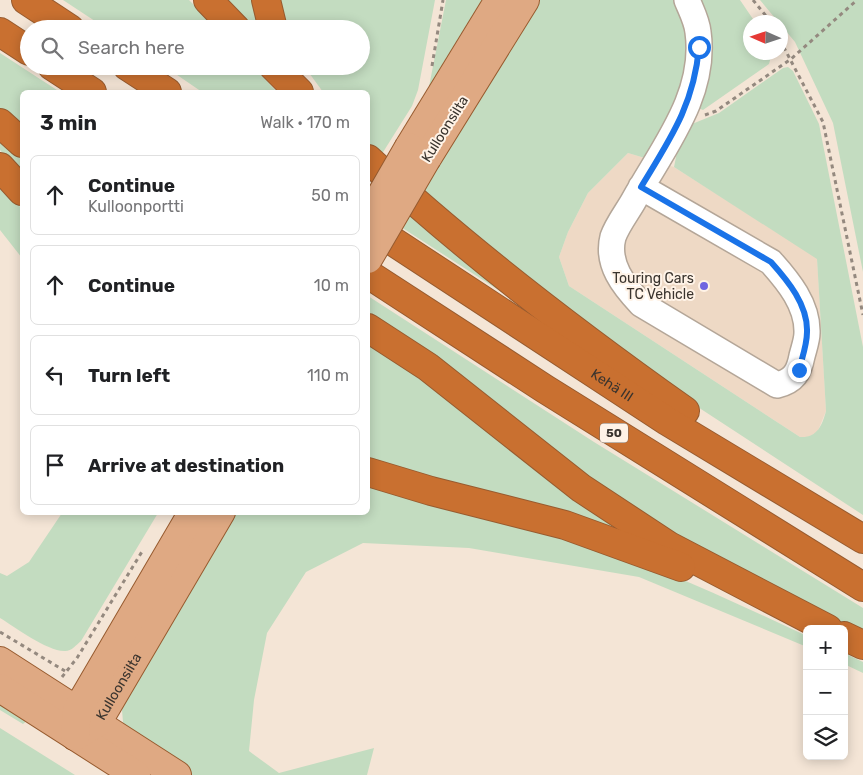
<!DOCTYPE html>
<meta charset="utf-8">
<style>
:root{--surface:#fff;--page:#f6f6f6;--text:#202124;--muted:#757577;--line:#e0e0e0}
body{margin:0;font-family:Rubik,sans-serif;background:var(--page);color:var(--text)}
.controls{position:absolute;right:15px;bottom:15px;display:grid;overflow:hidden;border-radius:8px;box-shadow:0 2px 12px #0003}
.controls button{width:45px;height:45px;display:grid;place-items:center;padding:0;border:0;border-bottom:1px solid var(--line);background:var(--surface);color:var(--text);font:25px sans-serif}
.compass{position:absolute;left:743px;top:15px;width:45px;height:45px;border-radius:50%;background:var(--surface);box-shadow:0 2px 12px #0003;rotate:273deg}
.stop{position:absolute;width:15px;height:15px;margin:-11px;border:4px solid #1a73e8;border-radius:50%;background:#fff}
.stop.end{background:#1a73e8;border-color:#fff;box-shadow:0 1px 5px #0008}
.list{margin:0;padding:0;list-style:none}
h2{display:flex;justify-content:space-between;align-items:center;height:65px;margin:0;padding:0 20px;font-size:21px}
h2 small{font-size:16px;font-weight:400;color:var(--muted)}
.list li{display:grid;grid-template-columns:32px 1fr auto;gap:15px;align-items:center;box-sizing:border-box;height:80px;margin:0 10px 10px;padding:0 10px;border:1px solid var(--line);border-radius:8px}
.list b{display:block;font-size:19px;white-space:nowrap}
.list p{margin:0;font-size:16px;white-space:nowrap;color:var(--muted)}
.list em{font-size:16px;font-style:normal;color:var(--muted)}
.icon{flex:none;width:28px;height:28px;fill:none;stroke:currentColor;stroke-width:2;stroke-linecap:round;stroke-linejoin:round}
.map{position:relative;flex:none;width:863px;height:775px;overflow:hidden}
.search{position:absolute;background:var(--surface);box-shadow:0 2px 12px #0003;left:20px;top:20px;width:350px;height:55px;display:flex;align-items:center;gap:12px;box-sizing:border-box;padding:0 18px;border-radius:28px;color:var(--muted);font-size:19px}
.panel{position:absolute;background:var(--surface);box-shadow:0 2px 12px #0003;left:20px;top:90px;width:350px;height:425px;border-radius:8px}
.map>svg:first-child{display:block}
.built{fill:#eed9c5}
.green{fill:#c3dcc0}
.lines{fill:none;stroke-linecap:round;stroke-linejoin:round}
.minor-casing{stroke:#b4a698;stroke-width:28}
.major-casing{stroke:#975b2f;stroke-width:30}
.highway-casing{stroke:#975b2f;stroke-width:30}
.path{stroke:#94897f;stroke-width:3;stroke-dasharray:4 4;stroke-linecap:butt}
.minor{stroke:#fff;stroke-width:25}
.major{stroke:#dfa983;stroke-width:28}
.highway{stroke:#c97030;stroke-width:28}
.major-bridge-casing{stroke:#975b2f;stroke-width:30;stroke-linecap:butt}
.major-bridge{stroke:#dfa983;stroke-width:28}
.route{stroke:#1a73e8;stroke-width:6}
.poi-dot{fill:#7065e0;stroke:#fff3e7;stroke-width:2}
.labels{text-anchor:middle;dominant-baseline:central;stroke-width:4;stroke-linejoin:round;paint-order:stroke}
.shield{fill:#fff3e7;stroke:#756d66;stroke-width:1}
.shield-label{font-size:12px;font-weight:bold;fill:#3a342e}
.street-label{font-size:14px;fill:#3a342e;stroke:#fff3e7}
.poi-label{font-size:14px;fill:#3a342e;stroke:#fff3e7;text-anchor:end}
</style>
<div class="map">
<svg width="863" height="775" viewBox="0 0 863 775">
<rect width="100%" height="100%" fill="#f4e5d6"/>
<!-- built -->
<path class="built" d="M628,153L674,167L817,258L826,411L817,433L808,437H800L569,286L559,257L568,232L588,193Z"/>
<!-- green -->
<path class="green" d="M63,0H189L218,29H107Z
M221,0H254L261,29H249Z
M277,0H435L418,90L412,106L380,157L368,143V92H323L304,66H361V29H285Z
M446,0H489L425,107Z
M534,0H674L686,29L687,53L681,94L648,159L628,153L588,193L568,232L559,257L569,286L800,437C817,438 822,426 826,411L817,259L674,167L677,152L692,124L719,113L783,68L788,67L793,71L819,124L863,347V515L629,362L419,193Z
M696,0H740L755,22H750V52L772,53L769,64L703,110L698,108C713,71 712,36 696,0Z
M760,0H863V272L833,123L795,42Z
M0,53L60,92H22V132L0,113Z
M164,66H253L277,92H202Z
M0,142L22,160V176L0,150Z
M0,184L22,209V258L0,230Z
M410,211L523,306L401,227Z
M22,295V364H20Z
M368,296L594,442L863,608V633L654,527L368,319Z
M368,344L405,366L626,533L368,463Z
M368,483C431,500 495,515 558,534C644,560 726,598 807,636V647L639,577L469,548L363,543L306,572L267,633L254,700L249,751L279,773L374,748L367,775H191L127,734L123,722L122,710L135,675L236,513L368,512Z
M62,513H158L81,641C76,645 71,652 64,651C47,651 15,627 0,618V573L7,576L29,562Z
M844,653L863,662V673L844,664Z
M0,696L30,718L23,724L0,710Z
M0,728L75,775H0Z"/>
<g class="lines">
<defs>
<path id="minor" d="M641,187L771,262C788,281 808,305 807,333C807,340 804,348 802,356C799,372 794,381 777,385L641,304C624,286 606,264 613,237C617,225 628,211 634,200C662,149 707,95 698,32C697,21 691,10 687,0"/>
<g id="major">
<path d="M409,147L499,0"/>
<path d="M427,158L525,0"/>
<path d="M0,661L177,775"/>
<path d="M0,688L136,775"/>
<path id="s1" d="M75,736L97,723L221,512"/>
<path d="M75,736L77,710L193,512"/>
</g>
<g id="highway">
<path d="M26,0L70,29"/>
<path d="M208,0L236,29"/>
<path d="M266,0L273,29"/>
<path d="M0,32L29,51"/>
<path d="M52,66L92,92"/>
<path d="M127,66L167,92"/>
<path d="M273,66L299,92"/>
<path d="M0,123L22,143"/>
<path d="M368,159C467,251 575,333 685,411"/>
<path d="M0,167L22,191"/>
<path id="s2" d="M368,225L667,421L863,539"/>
<path d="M368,274L545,389L863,587"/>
<path d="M368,328L428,367L581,488L669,546L828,629"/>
<path d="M368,472L431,491L565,525L681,567"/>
<path d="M844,636L863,645"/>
</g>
</defs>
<!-- minor casing -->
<use href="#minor" class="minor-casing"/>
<!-- major casing -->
<use href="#major" class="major-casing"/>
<!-- highway casing -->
<use href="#highway" class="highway-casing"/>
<!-- path -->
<path class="path" d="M753,0L771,22
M780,40L823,122L863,315
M432,66L443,0
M705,115L716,111L791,59L857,0
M0,632L65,671
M62,677L77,658L143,550"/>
<!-- minor -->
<use href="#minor" class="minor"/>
<!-- major -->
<use href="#major" class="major"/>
<!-- highway -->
<use href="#highway" class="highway"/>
<defs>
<path id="major-bridge" d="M368,218L409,147
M368,259L427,158"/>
</defs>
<!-- major-bridge casing -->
<use href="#major-bridge" class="major-bridge-casing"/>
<!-- major-bridge -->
<use href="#major-bridge" class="major-bridge"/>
</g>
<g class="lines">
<!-- route -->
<path class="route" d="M699,47C694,105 670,139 641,187L771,262C788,281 808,305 807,332C807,345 802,358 799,370"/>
</g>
<!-- markers -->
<circle class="poi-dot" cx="704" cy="286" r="5"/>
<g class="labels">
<!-- shield labels -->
<rect class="shield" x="600" y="423.5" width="28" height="19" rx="4"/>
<g class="shield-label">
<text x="614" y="433">50</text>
</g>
<!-- street labels -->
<g class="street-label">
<text transform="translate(445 129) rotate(-58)">Kulloonsilta</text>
<text stroke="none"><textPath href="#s2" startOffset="292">Kehä III</textPath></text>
<text stroke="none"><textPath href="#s1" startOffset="68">Kulloonsilta</textPath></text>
</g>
<!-- poi labels -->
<g class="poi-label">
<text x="694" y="278">Touring Cars<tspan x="694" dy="16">TC Vehicle</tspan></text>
</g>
</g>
</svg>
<div class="controls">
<button>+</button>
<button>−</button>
<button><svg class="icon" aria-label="layers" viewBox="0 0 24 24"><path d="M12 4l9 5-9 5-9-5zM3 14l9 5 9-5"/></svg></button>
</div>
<svg class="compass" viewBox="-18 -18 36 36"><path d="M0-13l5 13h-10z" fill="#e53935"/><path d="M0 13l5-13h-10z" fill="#757577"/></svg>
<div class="stop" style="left:699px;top:47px"></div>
<div class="stop end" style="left:799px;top:370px"></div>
<div class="search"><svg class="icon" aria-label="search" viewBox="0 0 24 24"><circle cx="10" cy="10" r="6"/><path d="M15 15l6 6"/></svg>Search here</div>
<section class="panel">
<h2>3 min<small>Walk · 170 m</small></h2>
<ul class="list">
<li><svg class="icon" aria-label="ahead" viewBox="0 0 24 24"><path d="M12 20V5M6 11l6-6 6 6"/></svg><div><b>Continue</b><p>Kulloonportti</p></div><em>50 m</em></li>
<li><svg class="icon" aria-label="ahead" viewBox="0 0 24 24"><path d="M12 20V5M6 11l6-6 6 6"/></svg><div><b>Continue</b></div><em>10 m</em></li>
<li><svg class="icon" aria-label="left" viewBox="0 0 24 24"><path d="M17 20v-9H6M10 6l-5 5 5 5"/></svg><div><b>Turn left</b></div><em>110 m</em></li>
<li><svg class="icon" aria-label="arrive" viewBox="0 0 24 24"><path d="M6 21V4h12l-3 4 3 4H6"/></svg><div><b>Arrive at destination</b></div></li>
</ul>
</section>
</div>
